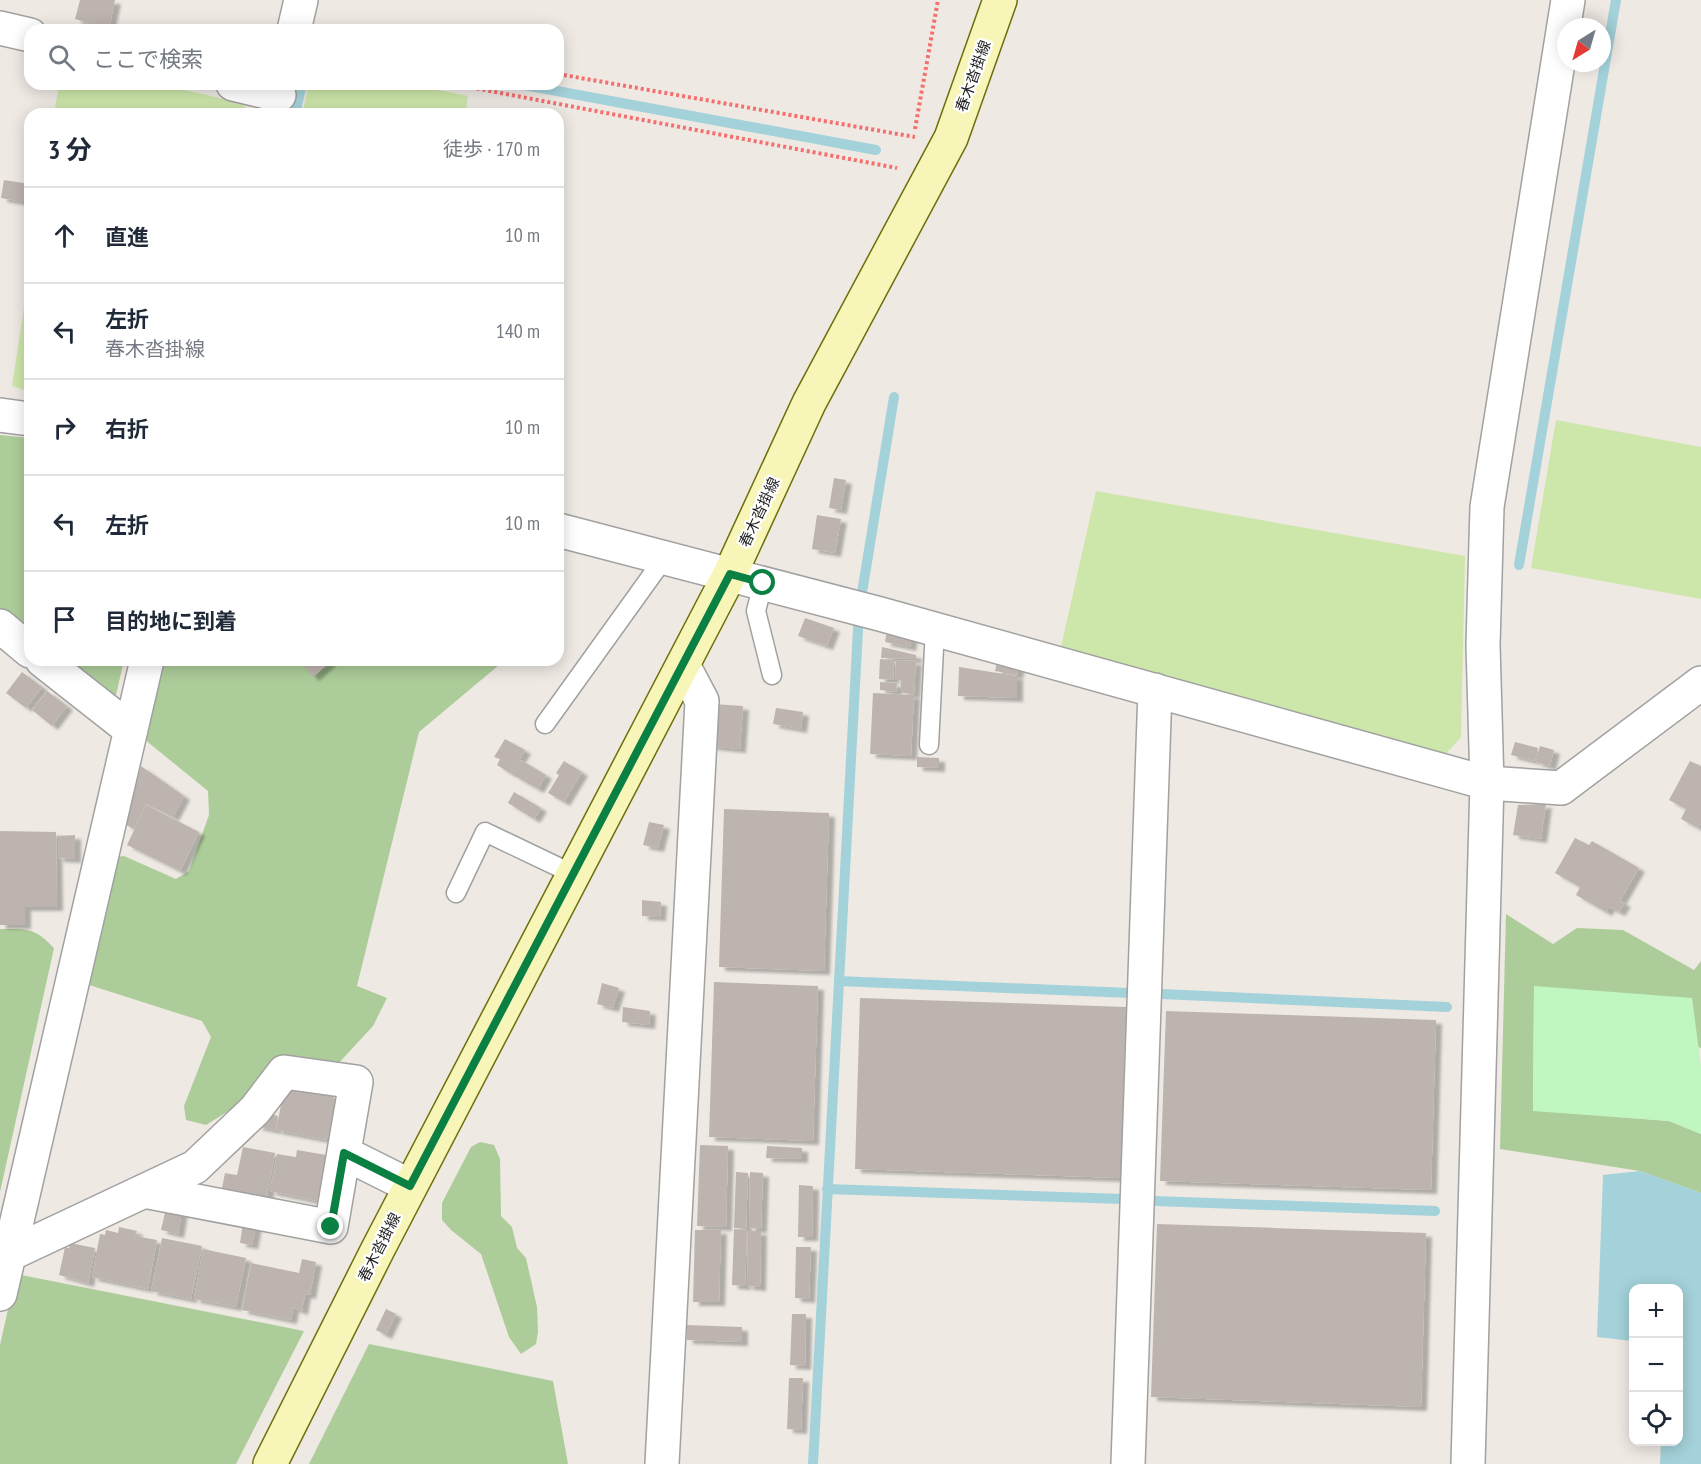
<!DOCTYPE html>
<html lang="ja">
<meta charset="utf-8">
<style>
:root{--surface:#fff;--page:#f2f2f3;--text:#1f2937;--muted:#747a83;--line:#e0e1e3}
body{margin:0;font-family:"PT Sans Narrow","Noto Sans JP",sans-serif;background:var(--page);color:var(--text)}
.controls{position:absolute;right:18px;bottom:18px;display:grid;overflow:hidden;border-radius:12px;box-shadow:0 3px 15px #0003}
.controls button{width:54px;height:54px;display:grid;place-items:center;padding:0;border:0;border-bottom:2px solid var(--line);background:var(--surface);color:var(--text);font:30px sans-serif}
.compass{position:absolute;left:1557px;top:18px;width:54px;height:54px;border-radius:50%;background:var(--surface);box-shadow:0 3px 15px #0003;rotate:217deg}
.stop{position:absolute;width:18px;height:18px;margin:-14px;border:4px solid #0b8043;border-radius:50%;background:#fff}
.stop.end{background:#0b8043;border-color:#fff;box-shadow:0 2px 6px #0008}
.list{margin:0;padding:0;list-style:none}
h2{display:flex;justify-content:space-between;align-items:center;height:78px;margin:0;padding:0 24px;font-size:26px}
h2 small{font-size:20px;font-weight:400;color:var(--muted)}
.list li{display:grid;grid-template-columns:39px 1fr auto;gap:18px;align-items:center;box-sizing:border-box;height:96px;padding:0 24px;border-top:2px solid var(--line)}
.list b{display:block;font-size:22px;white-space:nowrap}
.list p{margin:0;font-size:20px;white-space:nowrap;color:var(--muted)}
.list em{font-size:20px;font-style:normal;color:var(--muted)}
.icon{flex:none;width:33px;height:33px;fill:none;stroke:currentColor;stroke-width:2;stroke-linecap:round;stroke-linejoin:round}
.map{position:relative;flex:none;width:1701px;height:1464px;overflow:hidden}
.search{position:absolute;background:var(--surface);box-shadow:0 3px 15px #0003;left:24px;top:24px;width:540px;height:66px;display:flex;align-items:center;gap:15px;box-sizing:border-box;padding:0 21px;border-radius:18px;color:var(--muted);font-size:22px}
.panel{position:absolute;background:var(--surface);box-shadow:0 3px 15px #0003;left:24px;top:108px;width:540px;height:558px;border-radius:18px}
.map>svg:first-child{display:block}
.grass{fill:#cde6aa}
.forest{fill:#accc99}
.park{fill:#c0f7c0}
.water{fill:#a4d2da}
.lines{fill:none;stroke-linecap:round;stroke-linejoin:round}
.stream{stroke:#a4d2da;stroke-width:10}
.building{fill:#beb4af;filter:url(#shadow)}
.service-casing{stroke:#a1a1a1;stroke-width:21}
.minor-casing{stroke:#a1a1a1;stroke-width:36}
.tertiary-casing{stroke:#a1a1a1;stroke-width:36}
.secondary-casing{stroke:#6c6f08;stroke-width:36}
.path{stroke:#f46f6d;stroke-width:4;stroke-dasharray:3 3;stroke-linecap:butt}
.service{stroke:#fff;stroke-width:18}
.minor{stroke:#fff;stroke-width:33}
.tertiary{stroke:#fff;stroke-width:33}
.secondary{stroke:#f7f5b7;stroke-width:33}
.route{stroke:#0b8043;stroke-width:8}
.labels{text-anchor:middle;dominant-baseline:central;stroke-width:4.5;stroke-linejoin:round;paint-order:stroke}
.street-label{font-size:15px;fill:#1d1d1d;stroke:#fff}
</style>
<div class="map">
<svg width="1701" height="1464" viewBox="0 0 1701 1464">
<defs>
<filter id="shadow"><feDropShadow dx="6" dy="4" stdDeviation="1.5" flood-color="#0004"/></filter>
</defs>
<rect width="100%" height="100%" fill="#eee9e3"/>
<!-- grass -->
<path class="grass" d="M59,84H160L245,104L243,114H54Z
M309,84H409L468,96L465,114H302Z
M30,269V392L12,386Z
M1556,420L1701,447V599L1531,568Z
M1096,491L1465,556L1461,737L1445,755L1061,647Z"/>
<!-- forest -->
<path class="forest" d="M0,435L30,438V637L0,612Z
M57,660H124L116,695L104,699Z
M162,660H505L419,732L357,986L387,998L373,1026L336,1066L246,1100L206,1125L186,1120L184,1106L211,1037L202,1021L83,983L117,857L124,856L176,879L189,871L209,815L208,791L144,739Z
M1506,914L1553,944L1577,928L1623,930L1694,970L1701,961V1048L1534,986L1533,1110L1669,1121L1701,1134V1193L1640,1171L1500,1149Z
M0,929C28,929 34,927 54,948L0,1192Z
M480,1142L494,1145L500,1159L501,1216L512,1227L517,1248L526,1258L537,1307L538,1332L536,1344L521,1354L509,1337L481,1254L451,1230L442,1220V1203L471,1147Z
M16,1274L304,1331L236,1464H0V1345Z
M369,1344L553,1381L568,1464H309Z"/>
<!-- park -->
<path class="park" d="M1534,986L1692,998L1701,1066V1134L1669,1121L1533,1111Z"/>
<!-- water -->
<path class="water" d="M1640,1171L1701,1193V1464H1660L1661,1442H1678V1288H1634L1633,1341L1597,1337L1603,1175Z"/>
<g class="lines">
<!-- stream -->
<path class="stream" d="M519,84L876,150
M249,114V113
M295,114L302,84
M1519,565L1616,0
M839,981L1130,993
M1161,994L1447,1007
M827,1189L1123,1199
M1155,1201L1435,1211
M813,1464L859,611L894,397"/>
</g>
<!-- building -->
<path class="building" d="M80,0H115L109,28L75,19Z
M4,180L30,184V203L1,198Z
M834,478L846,480L841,510L829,508Z
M817,515L841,519L835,553L812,549Z
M805,618L834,628L827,646L798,636Z
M887,631L912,637L910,647L885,642Z
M882,647L916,655V659L881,658Z
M880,659L894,660L893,680L879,679Z
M299,660H328L330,662L313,677Z
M896,660L916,661L914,694L901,693V680H895Z
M997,662L1019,665L1017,675L995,671Z
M959,667L1017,676V698L958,696Z
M22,672L42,687L26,708L6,693Z
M880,682L897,683L896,692L880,690Z
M47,691L67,706L52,726L32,710Z
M873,693L914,695L911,756L870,754Z
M714,704L743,706L740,749L711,746Z
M776,708L803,712L801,729L773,724Z
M505,739L525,750L511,774L497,765L500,759L494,757Z
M1515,742L1538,748L1535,761L1511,755Z
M1540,746L1554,750L1550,766L1536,762Z
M917,757L939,758V768L917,767Z
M521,760L546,775L538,789L513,775Z
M564,761L582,772L564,802L548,793L559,775L556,773Z
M1690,761L1701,766V823L1698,828L1681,819L1686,809L1669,800Z
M141,766L184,796L173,817L146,804L133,829L125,824Z
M514,792L541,808L534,819L508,803Z
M1546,804L1541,839L1513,835L1518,805Z
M146,805L199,832L180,871L127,845Z
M724,809L829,813L824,971L719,967Z
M649,822L664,825L658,848L643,845Z
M0,831L56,832L57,907H25V925H0Z
M75,835V859L58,858V836Z
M1575,838L1589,845L1592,841L1639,868L1620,901L1625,903L1619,912L1609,907L1606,912L1576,895L1580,887L1555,873Z
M642,900L661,902L660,917L642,916Z
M714,982L818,986L813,1141L709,1137Z
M602,983L619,988L613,1008L597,1004Z
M860,998L1126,1007L1121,1178L855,1169Z
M623,1007L650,1011L649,1025L622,1022Z
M1166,1011L1436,1020L1431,1190L1160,1181Z
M293,1088L332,1096L340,1104L333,1141L276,1130L282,1100Z
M267,1113L278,1116L275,1130L256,1126Z
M700,1145L728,1146L726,1227L697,1226Z
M767,1146L802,1148V1159L766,1158Z
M243,1147L275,1153L267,1197L222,1188L225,1173L237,1175Z
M297,1150L326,1155L317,1201L270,1191L277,1154L296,1157Z
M736,1172L748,1173L746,1229L734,1228Z
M750,1172L763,1173L761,1229L749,1228Z
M799,1185L813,1186L812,1237H798Z
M166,1208L182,1211L178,1234L161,1230Z
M243,1223L256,1225L252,1245L240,1243Z
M1157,1224L1426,1233L1421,1407L1151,1397Z
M119,1227L137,1231L135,1236L157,1240L148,1289L92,1277L100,1234L105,1235L106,1230L118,1233Z
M734,1229L747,1230L745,1286L732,1285Z
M695,1230H721L719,1302H693Z
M748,1231H761L760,1287L747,1286Z
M162,1238L202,1246L191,1299L151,1291Z
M70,1243L95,1248L88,1283L59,1275L65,1247L69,1248Z
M796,1247H811L809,1299L795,1298Z
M203,1249L246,1258L236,1307L194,1299Z
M302,1259L316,1262L310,1295L305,1294L302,1311L293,1308L291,1320L242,1310L251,1263L299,1273Z
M386,1309L396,1314L386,1335L376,1330Z
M792,1314H806L805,1366L790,1365Z
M687,1325L742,1327V1342L687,1340Z
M789,1378H803L801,1430L787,1429Z"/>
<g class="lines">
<defs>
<path id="service" d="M763,583L756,611L772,675
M545,724L665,557
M929,745L935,629
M456,893L485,832L573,874"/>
<path id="minor" d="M0,28L30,35
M294,30L301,0
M233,84L279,95
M0,415L30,419
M558,530L880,614L1487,783L1561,788L1701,683
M0,626L30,651
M42,660L131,730
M1487,783L1483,645L1487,507L1568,0
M344,1153L410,1186
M8,1255L195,1167L255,1110L284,1072L356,1082L331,1227L144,1191
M0,1294L147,660
M662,1464L702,701L683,665
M1128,1464L1155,690"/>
<path id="tertiary" d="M1468,1464L1487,783"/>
<path id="secondary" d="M270,1464L378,1249L730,574L809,403L951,138L1000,0"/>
</defs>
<!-- service casing -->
<use href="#service" class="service-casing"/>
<!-- minor casing -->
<use href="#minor" class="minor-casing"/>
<!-- tertiary casing -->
<use href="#tertiary" class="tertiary-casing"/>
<!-- secondary casing -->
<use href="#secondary" class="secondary-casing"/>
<!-- path -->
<path class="path" d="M558,74L915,137
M453,84L897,168
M915,129L938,0"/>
<!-- service -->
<use href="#service" class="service"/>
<!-- minor -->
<use href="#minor" class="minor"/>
<!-- tertiary -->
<use href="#tertiary" class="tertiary"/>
<!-- secondary -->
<use href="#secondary" class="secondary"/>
</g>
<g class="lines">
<!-- route -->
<path class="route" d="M331,1227L344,1153L410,1186L730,574L763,583"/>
</g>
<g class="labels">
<!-- street labels -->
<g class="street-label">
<text transform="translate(973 76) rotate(-70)">春木沓掛線</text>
<text transform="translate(759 512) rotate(-65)">春木沓掛線</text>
<text transform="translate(379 1247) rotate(-63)">春木沓掛線</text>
</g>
</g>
</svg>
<div class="controls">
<button>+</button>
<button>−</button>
<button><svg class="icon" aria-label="locate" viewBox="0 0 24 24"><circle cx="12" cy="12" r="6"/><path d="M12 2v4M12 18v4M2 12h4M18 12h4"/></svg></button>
</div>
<svg class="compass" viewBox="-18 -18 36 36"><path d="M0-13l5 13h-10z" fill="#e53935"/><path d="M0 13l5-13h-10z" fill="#747a83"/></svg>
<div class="stop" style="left:763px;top:583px"></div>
<div class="stop end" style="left:331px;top:1227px"></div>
<div class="search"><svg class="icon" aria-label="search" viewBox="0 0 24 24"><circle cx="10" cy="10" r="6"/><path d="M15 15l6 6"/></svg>ここで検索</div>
<section class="panel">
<h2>3 分<small>徒歩 · 170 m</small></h2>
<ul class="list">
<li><svg class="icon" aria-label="ahead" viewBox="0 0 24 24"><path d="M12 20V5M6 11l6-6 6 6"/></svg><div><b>直進</b></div><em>10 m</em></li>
<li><svg class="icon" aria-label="left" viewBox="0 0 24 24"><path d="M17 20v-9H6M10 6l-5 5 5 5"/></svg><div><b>左折</b><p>春木沓掛線</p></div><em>140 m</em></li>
<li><svg class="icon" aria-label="right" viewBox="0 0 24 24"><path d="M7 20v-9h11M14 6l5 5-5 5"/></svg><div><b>右折</b></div><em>10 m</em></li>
<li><svg class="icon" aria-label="left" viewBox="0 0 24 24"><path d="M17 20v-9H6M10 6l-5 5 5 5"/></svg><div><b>左折</b></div><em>10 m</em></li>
<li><svg class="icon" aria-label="arrive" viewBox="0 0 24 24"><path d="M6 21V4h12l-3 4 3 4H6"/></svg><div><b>目的地に到着</b></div></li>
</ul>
</section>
</div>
